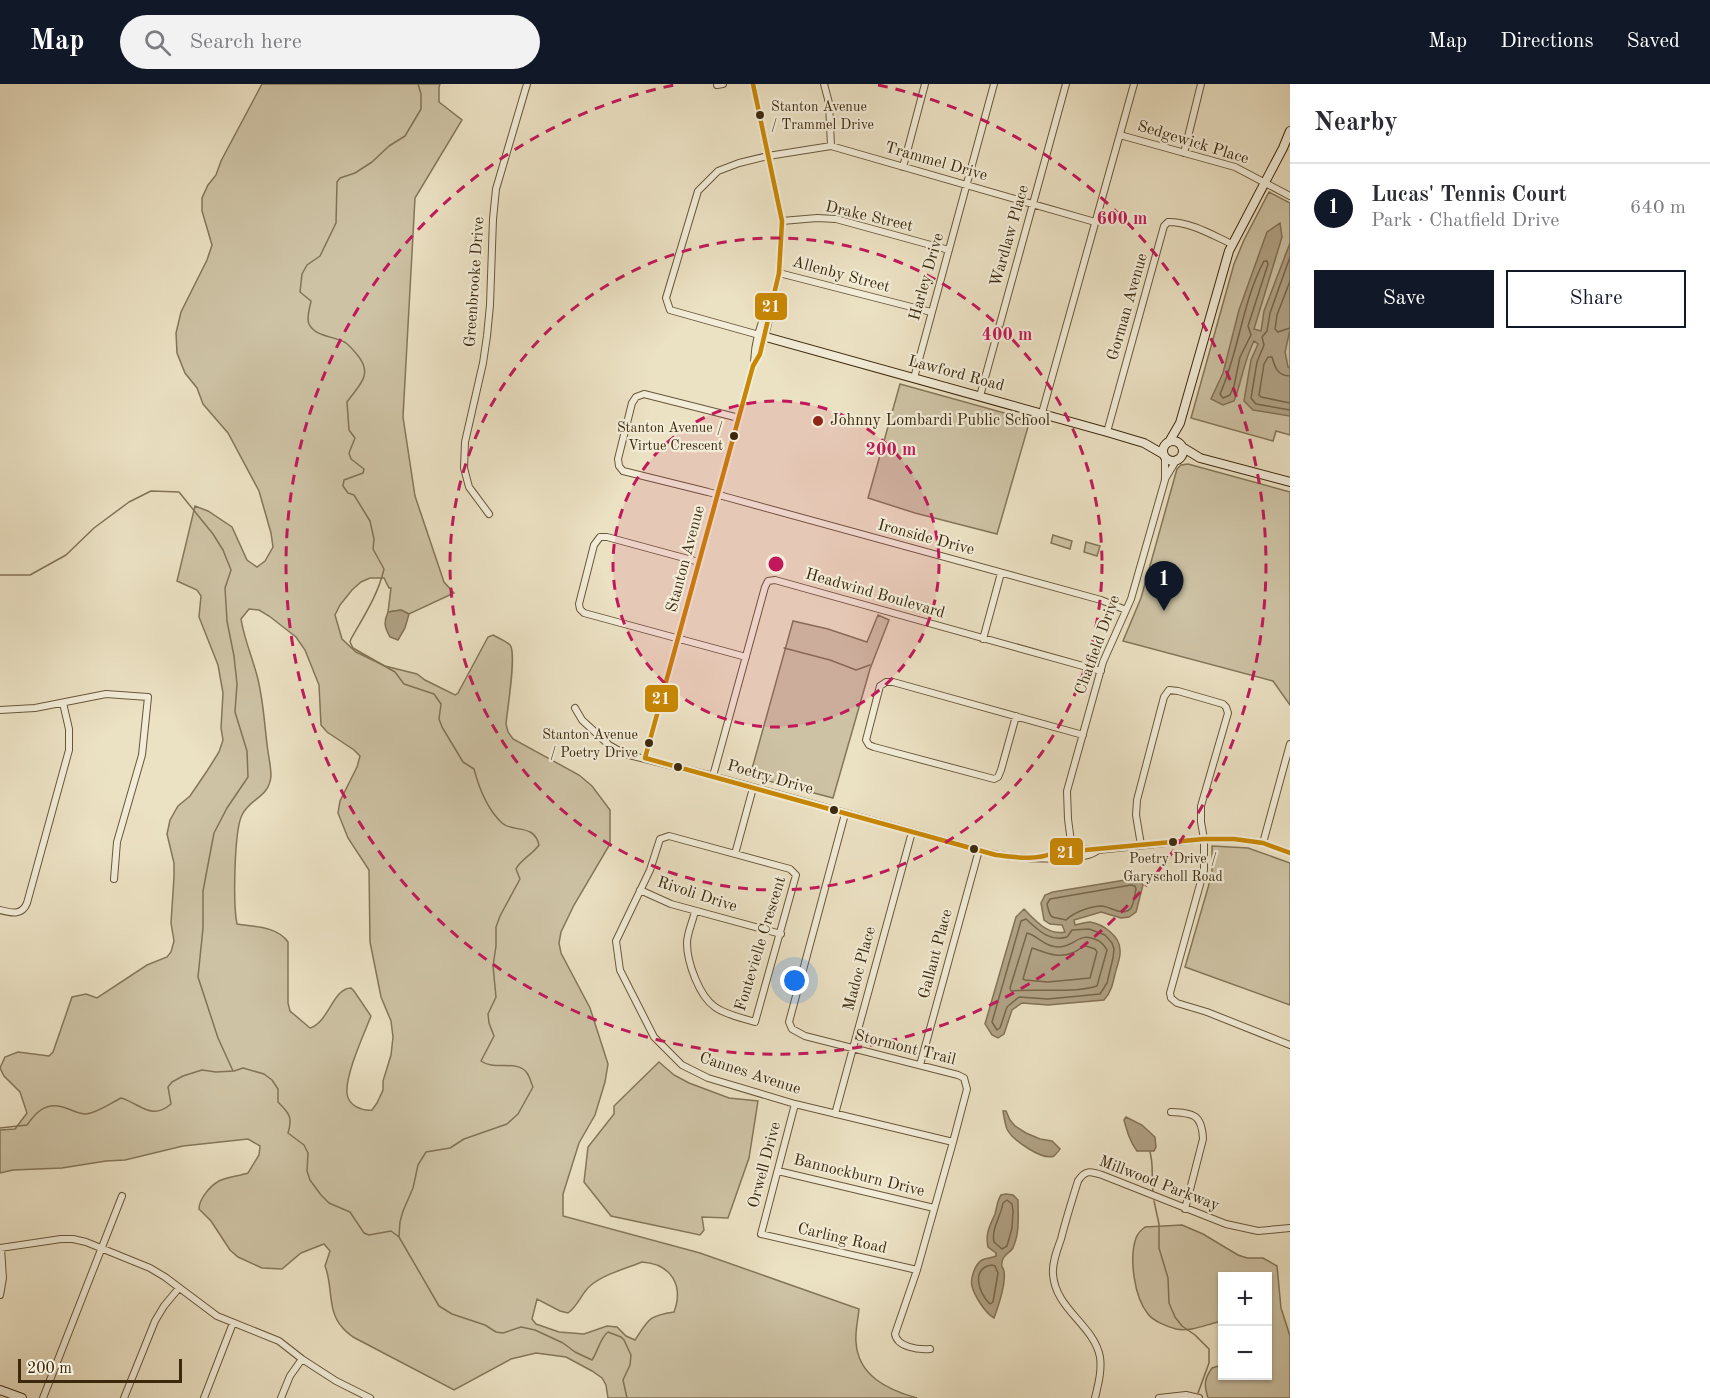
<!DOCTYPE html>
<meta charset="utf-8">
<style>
:root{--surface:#fff;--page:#f2f2f3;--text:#2b2b33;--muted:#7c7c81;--line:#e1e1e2;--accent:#111827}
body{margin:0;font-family:"Old Standard TT",serif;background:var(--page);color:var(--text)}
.controls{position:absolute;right:18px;bottom:18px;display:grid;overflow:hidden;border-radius:0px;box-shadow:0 2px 4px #0004}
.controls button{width:54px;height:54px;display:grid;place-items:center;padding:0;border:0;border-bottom:2px solid var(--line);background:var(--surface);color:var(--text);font:30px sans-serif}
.scale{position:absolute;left:18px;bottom:15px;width:164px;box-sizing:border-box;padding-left:6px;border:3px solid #3c290c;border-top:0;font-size:16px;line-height:21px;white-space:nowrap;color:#3c290c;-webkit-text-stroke:4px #f2ecd8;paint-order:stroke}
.you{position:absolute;left:795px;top:897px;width:21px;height:21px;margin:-15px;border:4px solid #fff;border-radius:50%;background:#1a73e8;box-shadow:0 0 0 9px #1a73e833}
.badge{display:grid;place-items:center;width:39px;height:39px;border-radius:50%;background:var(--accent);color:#fff;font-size:20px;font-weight:700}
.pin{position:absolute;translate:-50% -50px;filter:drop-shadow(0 2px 3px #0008)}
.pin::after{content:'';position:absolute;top:32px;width:21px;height:18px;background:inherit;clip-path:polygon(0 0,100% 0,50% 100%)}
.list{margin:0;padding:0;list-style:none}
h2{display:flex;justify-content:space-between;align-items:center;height:78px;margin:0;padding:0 24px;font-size:26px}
h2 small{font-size:20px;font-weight:400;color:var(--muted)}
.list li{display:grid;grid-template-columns:39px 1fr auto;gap:18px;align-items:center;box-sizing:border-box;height:90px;padding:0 24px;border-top:2px solid var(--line)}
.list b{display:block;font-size:22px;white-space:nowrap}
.list p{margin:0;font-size:20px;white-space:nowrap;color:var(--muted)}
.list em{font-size:20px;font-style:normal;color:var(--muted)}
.actions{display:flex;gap:12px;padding:18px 24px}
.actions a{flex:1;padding:14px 0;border:2px solid var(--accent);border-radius:0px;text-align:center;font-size:21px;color:var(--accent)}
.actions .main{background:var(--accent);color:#fff}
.icon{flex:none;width:33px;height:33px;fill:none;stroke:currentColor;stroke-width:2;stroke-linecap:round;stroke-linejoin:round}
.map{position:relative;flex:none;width:1290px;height:1314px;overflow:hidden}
header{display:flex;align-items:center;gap:36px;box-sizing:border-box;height:84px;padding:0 30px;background:var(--accent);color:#fff}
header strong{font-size:28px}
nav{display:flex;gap:33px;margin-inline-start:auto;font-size:21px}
.search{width:420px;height:54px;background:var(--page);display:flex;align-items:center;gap:15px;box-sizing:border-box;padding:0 21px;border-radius:33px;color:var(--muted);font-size:22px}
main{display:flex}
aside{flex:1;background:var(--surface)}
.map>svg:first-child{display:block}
.green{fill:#cdc2a4;stroke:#847658;stroke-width:1.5;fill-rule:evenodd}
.water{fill:#b0a285;stroke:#827255;stroke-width:1.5}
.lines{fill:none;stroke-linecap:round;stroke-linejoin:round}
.shore{stroke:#766648;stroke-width:1.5}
.stream{stroke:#827255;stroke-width:1.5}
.street-casing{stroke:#68573a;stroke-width:8}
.secondary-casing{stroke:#3c290c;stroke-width:10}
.street{stroke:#f2ecd8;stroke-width:6}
.secondary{stroke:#f2ecd8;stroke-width:8}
.bus-1-casing{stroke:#f2ecd8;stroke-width:9}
.bus-1{stroke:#c88703;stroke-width:4.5}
.ring{fill:none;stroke:#c2185b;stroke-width:3;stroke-dasharray:10 8}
.bus-dot{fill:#3c290c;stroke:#f2ecd8;stroke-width:2}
.poi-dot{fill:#8f2418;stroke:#f2ecd8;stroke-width:2}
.labels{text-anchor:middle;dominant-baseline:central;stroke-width:4.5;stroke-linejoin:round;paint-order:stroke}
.bus-label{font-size:14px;fill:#3c290c;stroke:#f2ecd8;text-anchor:end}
.street-label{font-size:16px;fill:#3c290c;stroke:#f2ecd8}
.poi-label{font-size:16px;fill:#3c290c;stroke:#f2ecd8;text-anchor:start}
.centre{fill:#c2185b;stroke:#f2ecd8;stroke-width:3}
.ring-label{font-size:18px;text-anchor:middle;font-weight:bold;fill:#c2185b;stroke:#f2ecd8;stroke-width:4.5;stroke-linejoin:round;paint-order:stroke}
.line-badge{stroke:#f2ecd8;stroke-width:2}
.badge-label{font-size:16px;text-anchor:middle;font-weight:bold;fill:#fff}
</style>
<header>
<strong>Map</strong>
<div class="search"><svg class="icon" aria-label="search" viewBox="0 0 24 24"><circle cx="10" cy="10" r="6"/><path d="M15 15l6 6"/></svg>Search here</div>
<nav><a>Map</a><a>Directions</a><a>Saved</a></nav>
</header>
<main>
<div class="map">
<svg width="1290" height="1314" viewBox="0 0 1290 1314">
<rect width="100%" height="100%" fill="#ebe1c3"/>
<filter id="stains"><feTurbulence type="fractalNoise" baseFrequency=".00333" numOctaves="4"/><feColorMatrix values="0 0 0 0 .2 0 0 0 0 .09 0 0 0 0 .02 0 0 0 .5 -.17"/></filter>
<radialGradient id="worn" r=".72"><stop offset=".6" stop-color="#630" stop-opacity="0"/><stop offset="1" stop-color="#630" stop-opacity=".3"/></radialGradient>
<!-- green -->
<path class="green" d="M262,0H440L439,3V18L462,36L415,114L403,333L415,412L444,498L454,509L409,530L401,526L388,528L391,504H389L384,494H370L361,498L352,506L340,521L335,531L342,555L356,568L385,582L417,590L425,596L455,611L458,609L488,553L493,551C498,554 506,557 510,561C517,569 507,627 506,640L508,648L513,655L579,691L592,702L610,726V760L574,821L561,848L559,859L561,869L590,924L608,980L605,998L595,1031L579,1059L563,1110V1132L700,1169L859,1225C858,1236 855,1247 856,1258C858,1292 888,1306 917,1314H608L606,1301L602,1294L592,1287L566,1273L536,1269L511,1275L454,1306L353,1253C349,1250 345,1247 342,1243C327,1227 333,1201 325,1182L330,1167L324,1160L301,1169L282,1185L262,1184L238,1173L230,1166L211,1137L199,1125C199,1115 210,1102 219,1097C227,1093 239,1092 248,1089L259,1071L260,1062L248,1055L183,1062L125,1076L106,1077L62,1084L13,1086L0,1089V1046L15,1045L27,1029L20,1008L4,992L0,984L5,973L18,968L49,972L53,968L72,913L86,910L97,914L147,881L167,873L171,868L174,857L171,839L174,793V779L167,750L170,736L178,722L190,712L207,687L219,668L223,656L221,644L223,609L218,581L199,533L201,512L197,506L177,497L195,422L208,427L232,443L247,476L257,483L265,477L273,463L271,449L259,407L228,349L203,320L197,304L185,289L177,269L176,249L181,228L207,176L212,161L202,127V114L208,101L216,91L221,77ZM249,525L259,526L269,532L296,553L305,566L319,601L321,641L327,648L354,666L360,672L357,683L340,717L338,729L348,754L369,786L370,858L381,913L391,937L393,953L391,971L383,997V1006L377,1019L372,1026C362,1027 349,1022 347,1010C345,991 364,950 371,932L354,907L351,904C333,904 329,938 310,944L290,927L288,919V858C277,842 254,843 237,840C233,821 234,747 242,731C250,714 269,714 271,692C271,682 268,670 267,660C264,636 263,611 256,588C251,570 244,554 241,535ZM642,1178C671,1180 684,1201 674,1228C648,1232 649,1235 635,1256L626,1252L617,1243L607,1242L584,1250L559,1248L536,1240L532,1235L537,1215L560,1227L568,1229C578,1222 581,1210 590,1202C604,1190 625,1185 642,1178Z
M1269,108L1290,119V351L1276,347L1273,357L1191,334L1234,180L1244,156Z
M900,300L1030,336L997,450L915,429L868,414Z
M1188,380L1290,408V621L1273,597L1123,557L1141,514L1177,385L1181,381Z
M1053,451L1072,457L1070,465L1051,459Z
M1086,458L1100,462L1097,472L1084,468Z
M878,531L889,536L870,585L833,714L750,692L793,537L828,545L867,558Z
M1212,762L1248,764L1290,779V921L1185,883L1212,790Z
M659,978L674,991L689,999L729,1014L758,1017L749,1074L728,1134L702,1133L704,1146L700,1151L611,1132L584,1098L588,1063L614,1030V1022Z
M1182,1141L1203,1150L1238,1171L1247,1174H1263L1277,1182L1281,1224L1290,1252V1314H1208C1204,1301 1204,1295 1212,1284L1222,1281V1292H1268V1192H1222V1241L1218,1238C1205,1241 1190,1248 1176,1245C1168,1243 1153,1237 1148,1230C1134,1213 1129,1174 1136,1154C1138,1149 1141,1146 1145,1143Z"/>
<!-- water -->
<path class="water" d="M1280,139L1282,153L1254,245L1261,247L1264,227L1290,159V246L1285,268L1288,283L1290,284V332L1253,326L1244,317L1251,276L1258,260L1254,257C1244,276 1242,297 1234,317L1223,321L1211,315L1223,289L1239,226L1267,148Z
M401,526L409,530L405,544L398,556L390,553C385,544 383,539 388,528Z
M1131,795L1140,797L1143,801L1136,828L1129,833L1121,834L1101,828L1074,836L1075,841C1080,840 1086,838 1090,838C1103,840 1120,852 1120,866C1121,873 1117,882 1115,890C1113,899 1111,909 1104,916L1048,921L1022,919L1012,926L1004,950L998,954L992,951L985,940L1016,833L1024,825C1035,836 1048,852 1065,848L1062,841L1050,840L1044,836L1041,819L1045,811L1053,808Z
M1003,1027H1006L1010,1036L1015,1042L1026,1049L1040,1055L1052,1057L1060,1065C1059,1067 1055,1071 1054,1072C1043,1077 1012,1056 1007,1045C1005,1040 1004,1033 1003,1027Z
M1126,1033L1142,1041L1155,1053L1156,1063L1154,1067H1137C1130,1058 1127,1047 1124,1036Z
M1006,1110L1013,1111L1018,1116C1018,1132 1020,1148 1013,1164C1010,1169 1003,1170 1002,1178C1001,1185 1002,1180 1004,1187C1006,1198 998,1223 994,1234C985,1229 974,1211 972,1202C970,1195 975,1180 982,1176C986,1174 992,1174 996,1172V1169L988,1163C985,1149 990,1142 995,1130C997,1123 997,1117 1001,1111Z"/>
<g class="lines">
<!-- shore -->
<path class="shore" d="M1290,173L1270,229L1267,247L1262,253L1264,261L1257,278L1251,314L1256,320L1290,326
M1264,177H1267L1268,180L1248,242L1251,251L1240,273L1234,302L1230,311L1223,314L1220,310C1239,268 1242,218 1264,177Z
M1290,197L1277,231L1275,245L1278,248L1290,244
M1290,292C1278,292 1275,284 1272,273H1268L1264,280L1259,311L1261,313L1290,319
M1131,801L1135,802L1136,805C1135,810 1134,819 1131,824C1124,833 1111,823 1102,822C1091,822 1074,828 1066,836C1052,832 1051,838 1047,820L1050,815Z
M1026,835C1038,846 1049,858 1067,853L1072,846L1089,845L1105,851L1112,859L1114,865L1113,874L1107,899L1100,910L1048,915L1019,913L1007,923L1000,944L997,946L992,938L1021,837Z
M1027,849C1037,851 1043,862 1057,863C1075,864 1077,847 1097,856C1102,858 1104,861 1107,866L1097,902C1071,910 1038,904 1011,907L1010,904Z
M1086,862L1095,865L1097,868L1090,894L1048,898L1025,896L1023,895L1032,864C1045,868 1057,875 1072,869C1078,867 1080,863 1086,862Z
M1007,1116L1012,1120L1013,1127L1012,1144L1007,1162L1002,1165L994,1158C991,1145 1001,1132 1003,1119Z
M992,1181L995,1182L998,1189L993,1218L990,1220C978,1209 971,1184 992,1181Z"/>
<!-- stream -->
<path class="stream" d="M0,491H30L66,471L94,444L129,418L151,407L179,408L213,450L223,466L231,486L225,504L227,537L234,572L237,600L235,628L247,667L248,693L227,724L214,749L203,807V844L198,893L218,954L233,987
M784,564L830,576L856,586L870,581
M0,1044L27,1041C34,1031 43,1020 58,1022C68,1023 76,1030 86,1030C97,1029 111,1019 121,1014C141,1020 151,1037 171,1020L168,1003L172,998L183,992L202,986L216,988L234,987L243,984L264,990L272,996L278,1005V1018C289,1029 293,1033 288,1049L304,1061L308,1069L307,1087L310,1096L321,1111L329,1119L350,1128L364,1149L369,1151L391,1147L399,1153L439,1222L452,1230L485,1241L496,1248L503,1249L521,1243L535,1246L563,1259L575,1268L592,1276C598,1267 600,1254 608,1248L621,1253L624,1256L631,1271L630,1281L623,1296L627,1314
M1150,1068C1154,1082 1151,1093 1153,1107
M1154,1117L1159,1140V1164L1168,1194L1169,1219L1175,1233L1182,1242L1195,1251L1209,1265V1279L1198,1309
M399,1153L400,1138L403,1127L413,1104L418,1081L426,1068L450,1064L464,1055L507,1040L518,1030L533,1003C531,999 530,993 527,989C517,975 494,987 481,977L494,952L489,939L488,930L496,913L493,882L496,862V843L500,832L520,795L516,785C521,775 532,771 539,761C534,739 513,749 502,739C487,725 479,704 474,685L463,678L442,643L439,635L441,620L434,610L404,600L395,588L353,564L350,558L351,555C364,532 378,511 384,485L373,465L374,455L370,437L354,411L348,409L343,402L344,396L363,389L364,385L351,375L349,369L355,354L349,346L347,318C358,302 373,292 359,273C355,268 351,263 346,259C335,252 315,253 309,240C306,233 310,224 311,217L300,208L302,190L307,181L320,172L336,139L337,98L340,94L355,89L372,78L389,62L405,52L421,25V10L418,0"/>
<defs>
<path id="street" d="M824,0L829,19L831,62
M717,1L723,0
M1120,51L1235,83L1290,112
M1184,69L1201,0
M903,83L925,0
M782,137L817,134L836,135L949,166
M779,189L931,228
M759,251L670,226L666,214L698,107L718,87L739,79L768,72L831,62L1095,138
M754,278C755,259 760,238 770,222
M914,294L994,0
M980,312L1066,0
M1042,329L1134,0
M739,334L644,310L636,313L632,319L618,375L619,382L623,387L708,408L1101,516L1126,526
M1107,348L1164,142L1168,138C1191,138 1212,151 1232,160
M1165,395L1177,375
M489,430L469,403L464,384L465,358L483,279L487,252L490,221L493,135L496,105L527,0
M699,478L607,453H600L594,461L579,520L580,525L584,529L746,573
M983,555L1001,489
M575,624L582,636L609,661L625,670L713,692L989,769C1010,774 1083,780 1098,766
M0,626L35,624L106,610L148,613L142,671L117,758L114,795
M1016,632L1001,686L998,693L994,695L874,663L869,661L866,656L880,602L886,598H893L1083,651
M645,674L753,282L760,270L767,244L779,189L782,137L753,0
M713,692L765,503L768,497L775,496L1101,587
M845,730L789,938L792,945L805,952L958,991L964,994L967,1005L953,1058L917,1186L895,1250C897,1263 918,1266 930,1265
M1263,759L1290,660
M1141,761L1136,731L1137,716L1164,613L1169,606L1178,607L1223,620L1226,623L1228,629L1201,722V738L1204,755V786L1170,909L1171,914L1177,919L1207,928L1290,961
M735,770L753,704
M1045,773L1053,769L1092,765L1098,766L1204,755H1234L1263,759L1290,769
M1073,773L1068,735L1067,707L1103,578L1131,515L1165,396V373
M640,806L671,820L781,850
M0,826C11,829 22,832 27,819L69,666V645L63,619
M695,827C693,837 687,849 687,859C687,878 699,912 715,923C726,931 742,934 755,938L796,791L790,785L669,752L660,755L650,786L616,857L620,886L654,953L682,981L708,994L795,1020L953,1058
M920,981L979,766
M795,1020L761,1150L917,1186
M1171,1028C1193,1029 1202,1030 1203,1055L1185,1125
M835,1030L912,748
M778,1087L934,1124
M0,1164L61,1155H73L86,1158L150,1184L165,1193L217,1232L279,1257L302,1275L336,1297L370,1314
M0,1211L3,1194L1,1164
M43,1314L122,1112
M124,1314L155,1237L164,1222L179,1204
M204,1314L233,1239
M281,1314L290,1292L302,1275
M1095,1314C1098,1301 1102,1287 1100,1273C1094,1241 1055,1225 1053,1190C1052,1179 1057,1166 1061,1155C1066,1135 1072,1116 1078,1097C1085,1086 1090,1087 1102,1091L1226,1140L1258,1147L1290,1144
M1159,1314L1186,1311L1199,1314"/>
<path id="secondary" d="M759,251L1107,348L1144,359L1163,370
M1163 367a10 10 0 1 1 20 0a10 10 0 1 1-20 0Z
M1169,358L1180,339L1229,167L1283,64L1290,47
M1182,363L1200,374L1290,398
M0,1306L22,1314"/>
</defs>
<!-- street casing -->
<use href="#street" class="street-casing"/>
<!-- secondary casing -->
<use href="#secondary" class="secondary-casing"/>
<!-- street -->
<use href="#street" class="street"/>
<!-- secondary -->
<use href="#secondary" class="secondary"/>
<defs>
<path id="bus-1" d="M753,0L782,137L779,189L760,270L753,282L645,674L996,771C1015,773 1035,777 1053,769L1204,755H1234L1263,759L1290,769"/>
</defs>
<!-- bus-1 casing -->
<use href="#bus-1" class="bus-1-casing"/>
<!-- bus-1 -->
<use href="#bus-1" class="bus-1"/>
</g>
<!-- distance rings -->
<circle cx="776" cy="480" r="163" fill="#c2185b" fill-opacity=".12"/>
<g class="ring">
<circle cx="776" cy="480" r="163"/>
<circle cx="776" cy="480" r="326"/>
<path d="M878 1A490 490 0 1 1 674 1"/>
</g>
<!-- markers -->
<g class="bus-dot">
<circle cx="760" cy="31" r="5"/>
<circle cx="734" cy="352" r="5"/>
<circle cx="649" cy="659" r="5"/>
<circle cx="678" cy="683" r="5"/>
<circle cx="834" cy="726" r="5"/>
<circle cx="1173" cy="758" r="5"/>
<circle cx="974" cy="765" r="5"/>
</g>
<circle class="poi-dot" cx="818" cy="337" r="6"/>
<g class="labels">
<!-- bus labels -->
<g class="bus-label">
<text x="771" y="23" text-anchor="start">Stanton Avenue<tspan x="771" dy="18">/ Trammel Drive</tspan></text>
<text x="723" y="344">Stanton Avenue /<tspan x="723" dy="18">Virtue Crescent</tspan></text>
<text x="638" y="651">Stanton Avenue<tspan x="638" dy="18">/ Poetry Drive</tspan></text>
<text x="1173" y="775" text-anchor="middle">Poetry Drive /<tspan x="1173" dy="18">Garyscholl Road</tspan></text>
</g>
<!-- street labels -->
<g class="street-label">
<text transform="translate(1193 59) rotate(17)">Sedgewick Place</text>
<text transform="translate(936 78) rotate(16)">Trammel Drive</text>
<text transform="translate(869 133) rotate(13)">Drake Street</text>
<text transform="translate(1010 152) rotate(-74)">Wardlaw Place</text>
<text transform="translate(841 191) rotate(15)">Allenby Street</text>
<text transform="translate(927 193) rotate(-74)">Harley Drive</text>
<text transform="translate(475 198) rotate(-86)">Greenbrooke Drive</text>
<text transform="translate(1128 223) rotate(-74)">Gorman Avenue</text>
<text transform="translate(956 290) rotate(15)">Lawford Road</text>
<text transform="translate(926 454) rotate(15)">Ironside Drive</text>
<text transform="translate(686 475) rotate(-75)">Stanton Avenue</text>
<text transform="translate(875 510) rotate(16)">Headwind Boulevard</text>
<text transform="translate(1098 561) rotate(-70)">Chatfield Drive</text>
<text transform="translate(770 694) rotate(16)">Poetry Drive</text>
<text transform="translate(697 811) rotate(18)">Rivoli Drive</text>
<text transform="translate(761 860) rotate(-73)">Fontevielle Crescent</text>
<text transform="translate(936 870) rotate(-75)">Gallant Place</text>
<text transform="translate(860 885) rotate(-75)">Madoc Place</text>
<text transform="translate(905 964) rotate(14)">Stormont Trail</text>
<text transform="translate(750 990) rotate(18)">Cannes Avenue</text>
<text transform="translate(765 1081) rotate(-75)">Orwell Drive</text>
<text transform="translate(859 1092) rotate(14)">Bannockburn Drive</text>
<text transform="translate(1159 1100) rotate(21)">Millwood Parkway</text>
<text transform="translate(842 1155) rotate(13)">Carling Road</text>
</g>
<!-- poi labels -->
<g class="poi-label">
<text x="830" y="337">Johnny Lombardi Public School</text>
</g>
</g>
<circle cx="776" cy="480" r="9" class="centre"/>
<g class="ring-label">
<text x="1122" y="140">600 m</text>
<text x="1007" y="256">400 m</text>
<text x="891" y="371">200 m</text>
</g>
<g class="line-badge">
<rect x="754" y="208" width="34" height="29" rx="6" fill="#c88703"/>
<rect x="644" y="600" width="35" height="29" rx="6" fill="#c88703"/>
<rect x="1049" y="753" width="35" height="29" rx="6" fill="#c88703"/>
</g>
<g class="badge-label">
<text x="771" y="228">21</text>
<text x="661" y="620">21</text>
<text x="1066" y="774">21</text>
</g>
<rect width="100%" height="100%" filter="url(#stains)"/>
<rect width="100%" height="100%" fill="url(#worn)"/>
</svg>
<div class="controls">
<button>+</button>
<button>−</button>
</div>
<div class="scale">200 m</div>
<div class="you"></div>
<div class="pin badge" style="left:1164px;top:527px">1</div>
</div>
<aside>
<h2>Nearby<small></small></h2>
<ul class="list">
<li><span class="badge">1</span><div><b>Lucas' Tennis Court</b><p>Park · Chatfield Drive</p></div><em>640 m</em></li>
</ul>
<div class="actions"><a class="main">Save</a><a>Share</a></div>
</aside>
</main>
